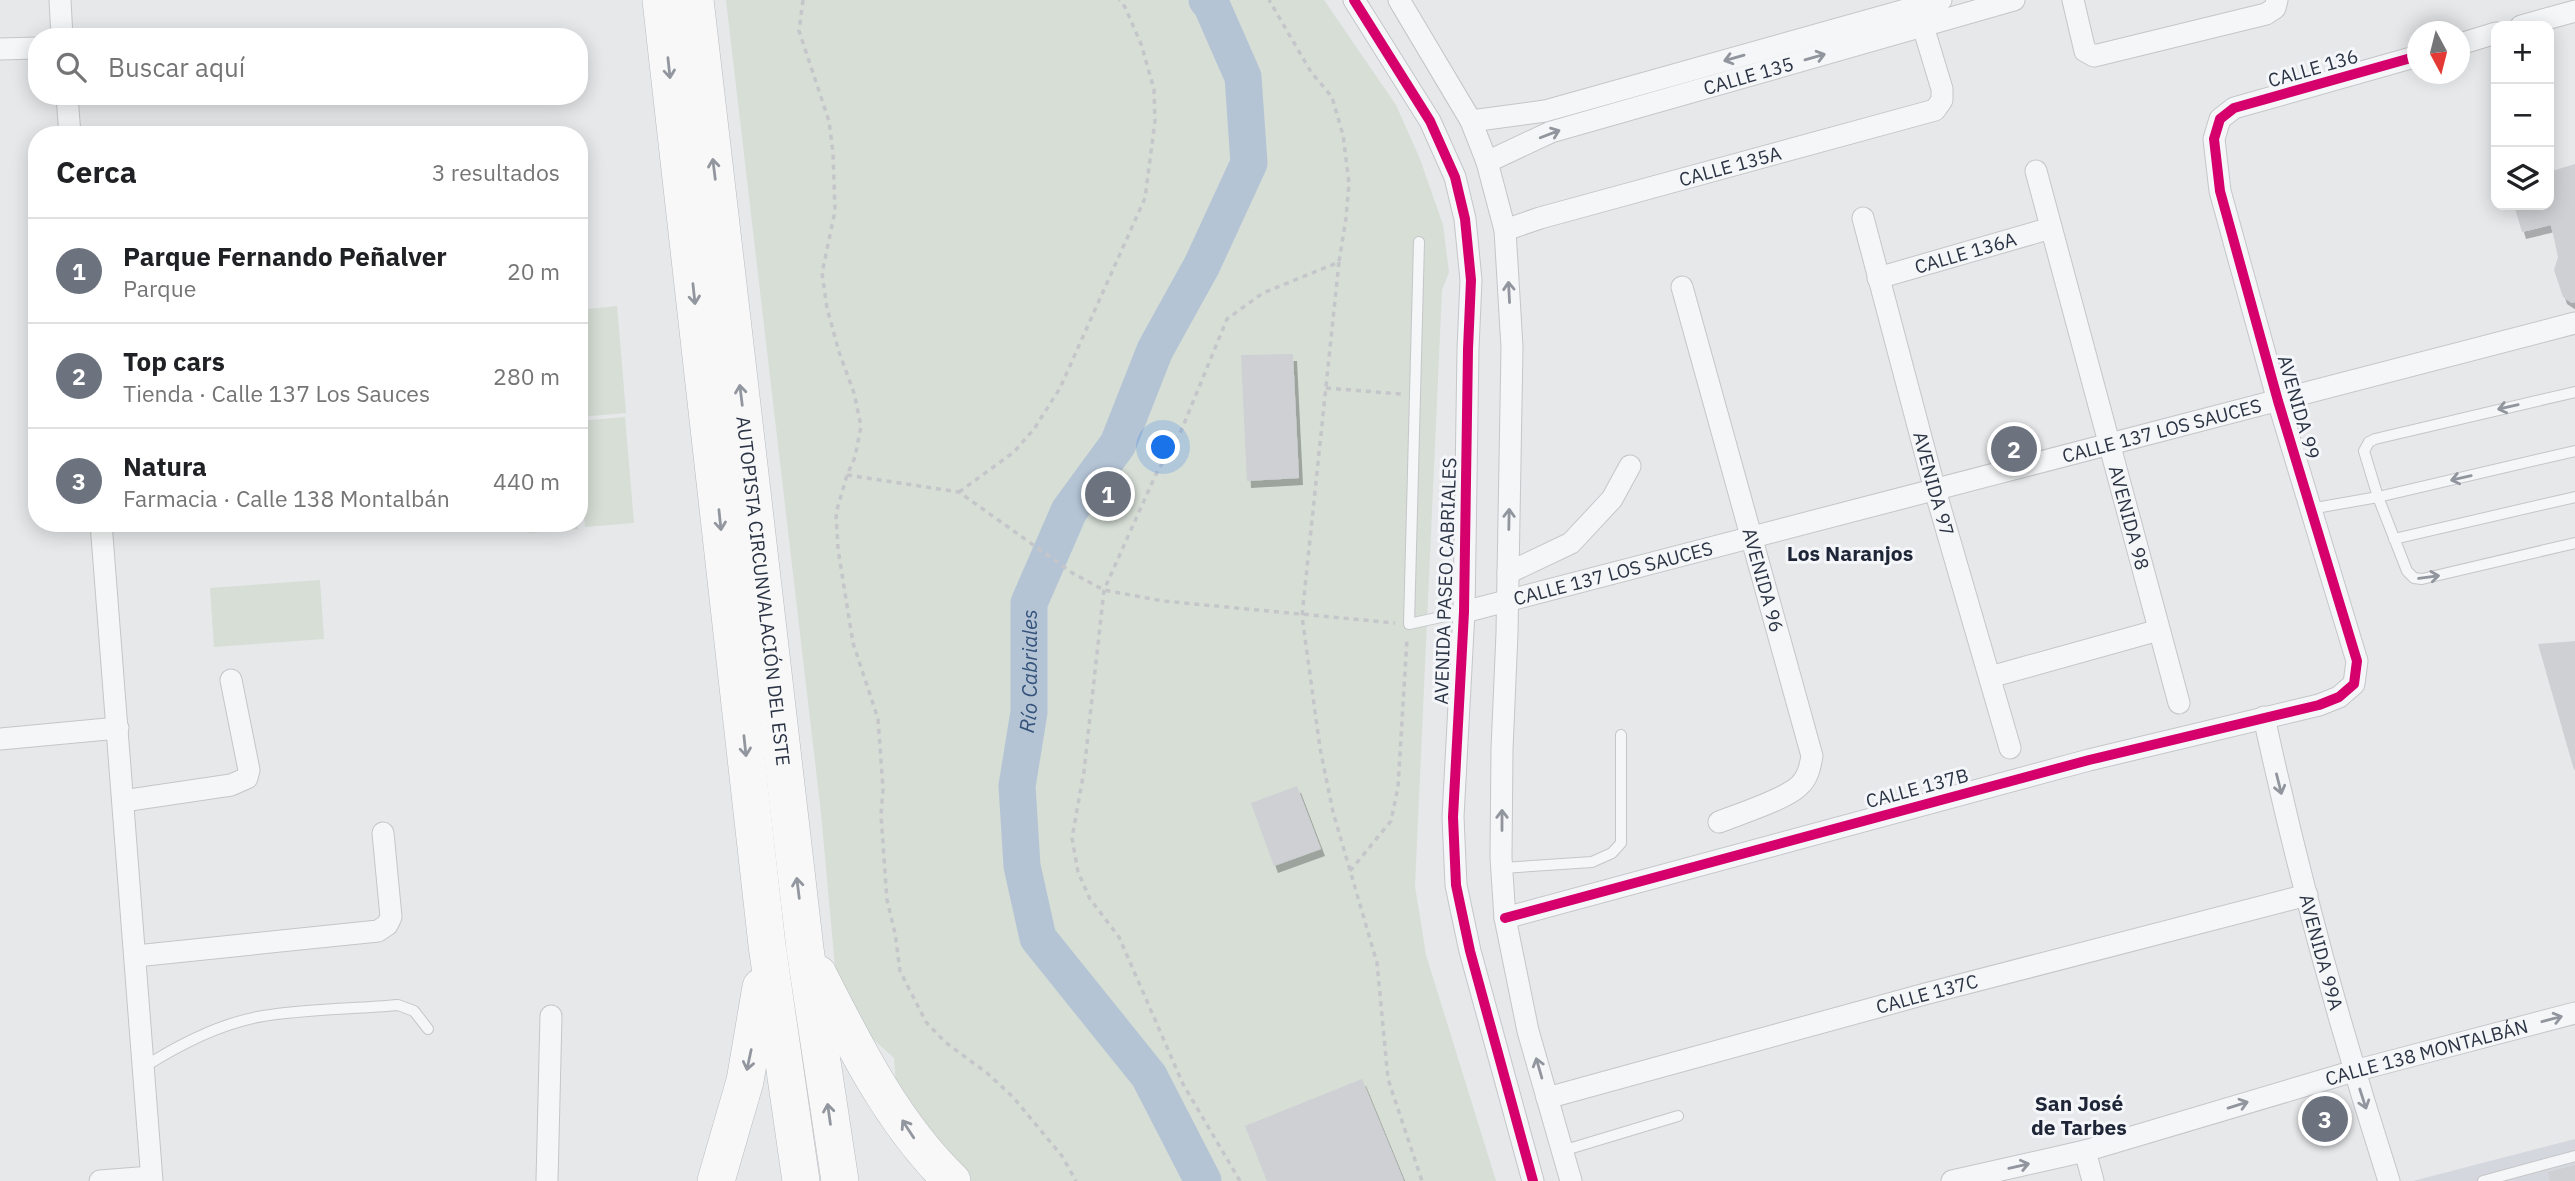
<!DOCTYPE html>
<html lang="es">
<meta charset="utf-8">
<style>
:root{--surface:#fff;--page:#f6f6f6;--text:#202124;--muted:#757577;--line:#e0e0e0;--accent:#6c737f}
body{margin:0;font-family:"IBM Plex Sans",sans-serif;background:var(--page);color:var(--text)}
.controls{position:absolute;right:21px;top:21px;display:grid;overflow:hidden;border-radius:14px;box-shadow:0 4px 18px #0003}
.controls button{width:63px;height:63px;display:grid;place-items:center;padding:0;border:0;border-bottom:2px solid var(--line);background:var(--surface);color:var(--text);font:35px sans-serif}
.compass{position:absolute;left:2407px;top:21px;width:63px;height:63px;border-radius:50%;background:var(--surface);box-shadow:0 4px 18px #0003;rotate:173deg}
.you{position:absolute;left:1164px;top:448px;width:24px;height:24px;margin:-18px;border:5px solid #fff;border-radius:50%;background:#1a73e8;box-shadow:0 0 0 10px #1a73e833}
.badge{display:grid;place-items:center;width:46px;height:46px;border-radius:50%;background:var(--accent);color:#fff;font-size:23px;font-weight:700}
.pin{position:absolute;translate:-50% -50%;border:4px solid #fff;box-shadow:0 2px 7px #0006}
.list{margin:0;padding:0;list-style:none}
h2{display:flex;justify-content:space-between;align-items:center;height:91px;margin:0;padding:0 28px;font-size:30px}
h2 small{font-size:23px;font-weight:400;color:var(--muted)}
.list li{display:grid;grid-template-columns:46px 1fr auto;gap:21px;align-items:center;box-sizing:border-box;height:105px;padding:0 28px;border-top:2px solid var(--line)}
.list b{display:block;font-size:26px;white-space:nowrap}
.list p{margin:0;font-size:23px;white-space:nowrap;color:var(--muted)}
.list em{font-size:23px;font-style:normal;color:var(--muted)}
.icon{flex:none;width:38px;height:38px;fill:none;stroke:currentColor;stroke-width:2;stroke-linecap:round;stroke-linejoin:round}
.map{position:relative;flex:none;width:2575px;height:1181px;overflow:hidden}
.search{position:absolute;background:var(--surface);box-shadow:0 4px 18px #0003;left:28px;top:28px;width:560px;height:77px;display:flex;align-items:center;gap:18px;box-sizing:border-box;padding:0 24px;border-radius:28px;color:var(--muted);font-size:26px}
.panel{position:absolute;background:var(--surface);box-shadow:0 4px 18px #0003;left:28px;top:126px;width:560px;height:406px;border-radius:28px}
.map>svg:first-child{display:block}
.built{fill:#d4d7dd}
.green{fill:#d6ded6}
.water{fill:#b4c4d5}
.lines{fill:none;stroke-linecap:round;stroke-linejoin:round}
.river{stroke:#b4c4d5;stroke-width:37}
.building{fill:#ced0d3;filter:url(#shadow)}
.service-casing{stroke:#c4c6c8;stroke-width:12}
.minor-casing{stroke:#c4c6c8;stroke-width:23}
.motorway-casing{stroke:#b8bbbf;stroke-width:38}
.path{stroke:#c5c6ca;stroke-width:3.5;stroke-dasharray:5 5;stroke-linecap:butt}
.service{stroke:#f5f6f7;stroke-width:10}
.minor{stroke:#f5f6f7;stroke-width:21}
.motorway{stroke:#f8f8f8;stroke-width:37}
.cycleway-casing{stroke:#f4f6f9;stroke-width:15}
.cycleway{stroke:#d6006c;stroke-width:10}
.oneway{stroke:#90959e}
.oneway2{stroke:#92969e}
.labels{text-anchor:middle;dominant-baseline:central;stroke-width:6;stroke-linejoin:round;paint-order:stroke}
.street-label{font-size:19px;fill:#2b3445;stroke:#f4f6f9}
.neighbourhood-label{font-size:21px;font-weight:bold;fill:#1d2536;stroke:#f4f6f9}
.water-label{font-size:21px;font-style:italic;fill:#34527a;stroke:#f4f6f9}
</style>
<div class="map">
<svg width="2575" height="1181" viewBox="0 0 2575 1181">
<defs>
<filter id="shadow"><feDropShadow dx="4" dy="7" stdDeviation="0" flood-color="#0004"/></filter>
</defs>
<rect width="100%" height="100%" fill="#e6e8ea"/>
<!-- built -->
<path class="built" d="M2575,1139V1181H2413Z"/>
<!-- green -->
<path class="green" d="M726,0H1324L1396,105L1420,159L1443,225L1449,272L1442,290L1415,886L1426,955L1496,1181H967L897,1097L894,1058L846,1015L836,977L821,813Z
M617,306L626,413L579,417V310Z
M625,417L634,523L585,527L579,455V421Z
M528,523H577L578,529L529,533Z
M320,580L324,639L214,647L210,588Z"/>
<!-- water -->
<path class="water" d="M403,523H475V527L404,532Z"/>
<g class="lines">
<!-- river -->
<path class="river" id="s1" d="M1203,1181L1149,1076L1038,938L1022,866L1017,786L1029,712V603L1069,511L1118,444L1155,350L1202,265L1249,163L1243,77L1211,4L1207,0"/>
</g>
<!-- building -->
<path class="building" d="M2575,164V302L2572,303L2563,297L2554,270L2558,257L2551,225L2522,232L2514,205H2549V172Z
M1293,354L1299,478L1247,481L1241,355Z
M2575,641V770H2574L2538,644Z
M1297,786L1321,849L1274,866L1251,803Z
M1362,1079L1404,1181H1267L1245,1126Z
M2575,1165V1181H2550L2548,1172Z"/>
<g class="lines">
<defs>
<path id="service" d="M1419,242L1409,624L1464,612
M2575,392L2375,439L2369,442L2364,451L2378,497L2407,571L2414,578L2422,579L2575,543
M2310,509L2378,497L2575,451
M2394,539L2575,497
M1502,868L1592,862L1612,853L1621,843V735
M144,1067C180,1044 220,1023 263,1016C307,1009 353,1009 398,1005L414,1011L428,1029
M1562,1151L1678,1116
M2483,1181L2575,1156"/>
<g id="minor">
<path d="M60,0L62,37"/>
<path d="M1354,0L1430,121L1455,177L1465,219L1471,280L1468,349L1464,612L1453,817L1456,885L1470,951L1533,1181"/>
<path d="M1399,0L1471,121L1487,162L1505,230L1512,347L1507,633L1502,749L1501,858L1505,918L1528,1031L1571,1181"/>
<path d="M2073,0L2085,51L2094,56L2266,14L2275,8L2277,0"/>
<path d="M2521,26L2575,11"/>
<path d="M2460,44L2496,33"/>
<path d="M0,49L37,48"/>
<path d="M67,96L70,135"/>
<path d="M1471,121L1545,111L1941,0"/>
<path id="s2" d="M1487,162L1551,132L2014,0"/>
<path id="s3" d="M2036,171L2179,703"/>
<path id="s4" d="M1863,218L1935,490L2010,748"/>
<path id="s5" d="M1505,230L1540,218L1935,110L1942,100V89L1915,0"/>
<path id="s6" d="M1878,278L2051,228"/>
<path id="s7" d="M1682,287L1812,756C1810,767 1808,778 1799,786C1784,800 1739,814 1719,822"/>
<path d="M101,523L152,1181"/>
<path d="M1508,573L1571,543L1612,499L1630,466"/>
<path id="s8" d="M1464,612L2575,323"/>
<path d="M1990,677L2159,630"/>
<path id="s9" d="M2264,717C2298,874 2340,1029 2389,1181"/>
<path d="M0,739L118,728"/>
<path d="M123,801L231,785L247,778L249,770L231,680"/>
<path d="M1505,918L2089,760L2319,705L2339,697L2354,684L2357,661L2278,401L2220,191L2214,139L2220,119L2234,108L2418,56"/>
<path d="M136,956L378,931L387,925L391,917L383,833"/>
<path id="s10" d="M1547,1098L1925,994L2307,895"/>
<path d="M2085,1151L2093,1181"/>
<path d="M100,1181L151,1177"/>
<path d="M547,1181L551,1016"/>
<path id="s11" d="M1952,1181L2085,1151L2354,1071L2575,1013"/>
</g>
<g id="motorway">
<path d="M661,0L767,945L801,1181"/>
<path id="s12" d="M695,0L805,949L840,1181"/>
<path d="M818,974C855,1047 893,1124 952,1181"/>
<path d="M716,1181L745,1081L761,987"/>
</g>
</defs>
<!-- service casing -->
<use href="#service" class="service-casing"/>
<!-- minor casing -->
<use href="#minor" class="minor-casing"/>
<!-- motorway casing -->
<use href="#motorway" class="motorway-casing"/>
<!-- path -->
<path class="path" d="M803,0L799,31L829,121L833,153L835,211L822,273L827,308L839,352L854,393L861,426L855,457L847,475L836,513L838,549L853,643L878,719L883,789L881,815L887,900L895,933L900,971L926,1022L945,1042L987,1073L1013,1097L1062,1156L1076,1181
M1339,262L1302,616L1320,748L1333,812L1377,963L1388,1079L1422,1181
M1326,388L1401,394
M847,475L959,492L1074,574L1104,590L1163,601L1395,623
M959,492L1014,452L1034,429L1060,388L1145,198L1155,121L1154,89L1141,44L1125,7L1119,0
M1350,871L1391,821L1398,787L1407,639
M1240,1181L1183,1084L1119,937L1090,899L1078,872L1072,838L1084,771L1104,590L1156,474L1181,431L1227,319L1263,293L1339,262L1346,218L1349,183L1343,135L1332,97L1311,72L1269,0"/>
<!-- service -->
<use href="#service" class="service"/>
<!-- minor -->
<use href="#minor" class="minor"/>
<!-- motorway -->
<use href="#motorway" class="motorway"/>
<defs>
<path id="cycleway" d="M1354,0L1430,121L1455,177L1465,219L1471,280L1468,349L1464,612L1453,817L1456,885L1470,951L1533,1181
M1505,918L2089,760L2319,705L2339,697L2354,684L2357,661L2278,401L2220,191L2214,139L2220,119L2234,108L2418,56"/>
</defs>
<!-- cycleway casing -->
<use href="#cycleway" class="cycleway-casing"/>
<!-- cycleway -->
<use href="#cycleway" class="cycleway"/>
</g>
<!-- one-way arrows -->
<defs><path id="oneway-shaft" d="M-6 0H5M1.5-3L5.5 0L1.5 3" fill="none" stroke-width="1.6" stroke-linecap="round" stroke-linejoin="round" transform="scale(1.75)"/></defs>
<g class="oneway">
<use href="#oneway-shaft" transform="translate(1815 57) rotate(-16)"/>
<use href="#oneway-shaft" transform="translate(1734 58) rotate(164)"/>
<use href="#oneway-shaft" transform="translate(1550 134) rotate(-21)"/>
<use href="#oneway-shaft" transform="translate(1509 292) rotate(-93)"/>
<use href="#oneway-shaft" transform="translate(2508 407) rotate(167)"/>
<use href="#oneway-shaft" transform="translate(2461 478) rotate(167)"/>
<use href="#oneway-shaft" transform="translate(1509 519) rotate(-89)"/>
<use href="#oneway-shaft" transform="translate(2429 577) rotate(-8)"/>
<use href="#oneway-shaft" transform="translate(2279 784) rotate(76)"/>
<use href="#oneway-shaft" transform="translate(1502 820) rotate(-90)"/>
<use href="#oneway-shaft" transform="translate(2552 1019) rotate(-15)"/>
<use href="#oneway-shaft" transform="translate(1539 1068) rotate(-106)"/>
<use href="#oneway-shaft" transform="translate(2363 1099) rotate(72)"/>
<use href="#oneway-shaft" transform="translate(2238 1105) rotate(-17)"/>
<use href="#oneway-shaft" transform="translate(2019 1166) rotate(-13)"/>
</g>
<g class="oneway2">
<use href="#oneway-shaft" transform="translate(669 68) rotate(84)"/>
<use href="#oneway-shaft" transform="translate(714 169) rotate(-97)"/>
<use href="#oneway-shaft" transform="translate(694 294) rotate(84)"/>
<use href="#oneway-shaft" transform="translate(741 395) rotate(-97)"/>
<use href="#oneway-shaft" transform="translate(720 520) rotate(84)"/>
<use href="#oneway-shaft" transform="translate(745 746) rotate(84)"/>
<use href="#oneway-shaft" transform="translate(798 888) rotate(-97)"/>
<use href="#oneway-shaft" transform="translate(749 1060) rotate(102)"/>
<use href="#oneway-shaft" transform="translate(829 1114) rotate(-98)"/>
<use href="#oneway-shaft" transform="translate(908 1129) rotate(-123)"/>
</g>
<g class="labels">
<!-- street labels -->
<g class="street-label">
<text transform="translate(2313 68) rotate(-16)">CALLE 136</text>
<text stroke="none"><textPath href="#s2" startOffset="276">CALLE 135</textPath></text>
<text stroke="none"><textPath href="#s5" startOffset="234">CALLE 135A</textPath></text>
<text stroke="none"><textPath href="#s6" startOffset="91">CALLE 136A</textPath></text>
<text transform="translate(2299 407) rotate(74)">AVENIDA 99</text>
<text stroke="none"><textPath href="#s8" startOffset="721">CALLE 137 LOS SAUCES</textPath></text>
<text stroke="none"><textPath href="#s4" startOffset="275">AVENIDA 97</textPath></text>
<text stroke="none"><textPath href="#s3" startOffset="359">AVENIDA 98</textPath></text>
<text stroke="none"><textPath href="#s8" startOffset="154">CALLE 137 LOS SAUCES</textPath></text>
<text stroke="none"><textPath href="#s7" startOffset="304">AVENIDA 96</textPath></text>
<text transform="translate(1445 581) rotate(-88)">AVENIDA PASEO CABRIALES</text>
<text stroke="none"><textPath href="#s12" startOffset="595">AUTOPISTA CIRCUNVALACIÓN DEL ESTE</textPath></text>
<text transform="translate(1917 788) rotate(-15)">CALLE 137B</text>
<text stroke="none"><textPath href="#s9" startOffset="242">AVENIDA 99A</textPath></text>
<text stroke="none"><textPath href="#s10" startOffset="394">CALLE 137C</textPath></text>
<text stroke="none"><textPath href="#s11" startOffset="492">CALLE 138 MONTALBÁN</textPath></text>
</g>
<!-- neighbourhood labels -->
<g class="neighbourhood-label">
<text x="1850" y="553">Los Naranjos</text>
<text x="2079" y="1103">San José<tspan x="2079" dy="24">de Tarbes</tspan></text>
</g>
<!-- water labels -->
<g class="water-label">
<text stroke="none"><textPath href="#s1" startOffset="565">Río Cabriales</textPath></text>
</g>
</g>
</svg>
<div class="controls">
<button>+</button>
<button>−</button>
<button><svg class="icon" aria-label="layers" viewBox="0 0 24 24"><path d="M12 4l9 5-9 5-9-5zM3 14l9 5 9-5"/></svg></button>
</div>
<svg class="compass" viewBox="-18 -18 36 36"><path d="M0-13l5 13h-10z" fill="#e53935"/><path d="M0 13l5-13h-10z" fill="#757577"/></svg>
<div class="you"></div>
<div class="pin badge" style="left:1108px;top:494px">1</div>
<div class="pin badge" style="left:2014px;top:449px">2</div>
<div class="pin badge" style="left:2325px;top:1119px">3</div>
<div class="search"><svg class="icon" aria-label="search" viewBox="0 0 24 24"><circle cx="10" cy="10" r="6"/><path d="M15 15l6 6"/></svg>Buscar aquí</div>
<section class="panel">
<h2>Cerca<small>3 resultados</small></h2>
<ul class="list">
<li><span class="badge">1</span><div><b>Parque Fernando Peñalver</b><p>Parque</p></div><em>20 m</em></li>
<li><span class="badge">2</span><div><b>Top cars</b><p>Tienda · Calle 137 Los Sauces</p></div><em>280 m</em></li>
<li><span class="badge">3</span><div><b>Natura</b><p>Farmacia · Calle 138 Montalbán</p></div><em>440 m</em></li>
</ul>
</section>
</div>
